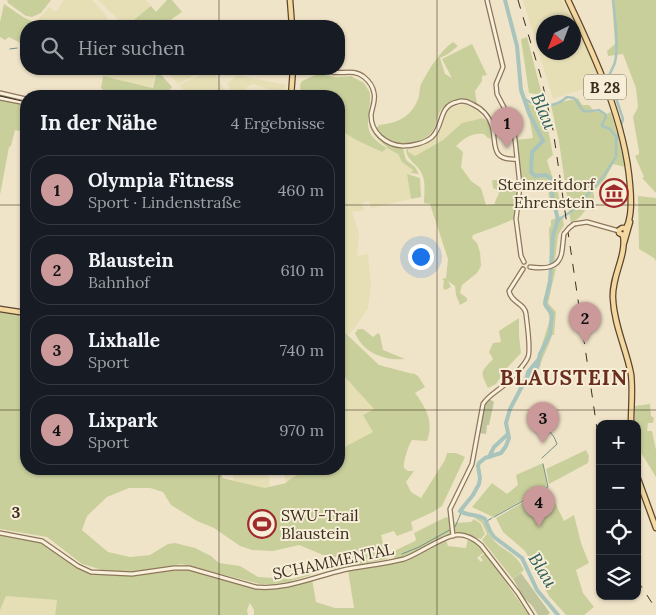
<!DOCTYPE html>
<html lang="de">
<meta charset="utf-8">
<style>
:root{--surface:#171b24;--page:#20242c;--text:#f1f3f6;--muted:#9ea1a6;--line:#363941;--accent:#cc999b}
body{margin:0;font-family:Lora,serif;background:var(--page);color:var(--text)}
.controls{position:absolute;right:15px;bottom:15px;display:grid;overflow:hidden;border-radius:10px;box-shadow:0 1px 4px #0004}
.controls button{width:45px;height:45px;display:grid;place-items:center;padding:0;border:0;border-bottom:1px solid var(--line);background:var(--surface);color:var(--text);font:25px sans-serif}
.compass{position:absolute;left:536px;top:15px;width:45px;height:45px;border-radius:50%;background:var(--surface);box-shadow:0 1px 4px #0004;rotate:222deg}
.you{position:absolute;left:420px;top:256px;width:18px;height:18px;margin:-12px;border:4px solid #fff;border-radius:50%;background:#1a73e8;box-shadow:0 0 0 8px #1a73e833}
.badge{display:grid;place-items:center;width:32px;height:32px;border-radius:50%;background:var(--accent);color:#111;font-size:16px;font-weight:700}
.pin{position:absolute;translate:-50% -41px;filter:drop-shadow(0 1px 2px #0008)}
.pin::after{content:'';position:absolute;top:26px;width:18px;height:15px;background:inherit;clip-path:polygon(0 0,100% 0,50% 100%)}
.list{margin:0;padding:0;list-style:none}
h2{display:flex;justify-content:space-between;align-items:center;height:65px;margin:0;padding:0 20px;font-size:21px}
h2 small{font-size:16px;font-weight:400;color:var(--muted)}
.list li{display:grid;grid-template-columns:32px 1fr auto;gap:15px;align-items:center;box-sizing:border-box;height:70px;margin:0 10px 10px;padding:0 10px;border:1px solid var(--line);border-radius:20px}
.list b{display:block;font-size:19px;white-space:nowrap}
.list p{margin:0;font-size:16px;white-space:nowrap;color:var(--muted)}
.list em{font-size:16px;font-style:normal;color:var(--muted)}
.icon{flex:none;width:28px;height:28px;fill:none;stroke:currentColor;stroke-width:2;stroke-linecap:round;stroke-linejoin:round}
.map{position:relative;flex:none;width:656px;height:615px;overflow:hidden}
.search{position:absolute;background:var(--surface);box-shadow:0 1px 4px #0004;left:20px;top:20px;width:325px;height:55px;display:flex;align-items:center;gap:12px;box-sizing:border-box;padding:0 18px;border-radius:20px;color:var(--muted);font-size:19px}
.panel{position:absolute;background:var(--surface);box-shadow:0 1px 4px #0004;left:20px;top:90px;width:325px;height:385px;border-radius:20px}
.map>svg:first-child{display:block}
.farmland{fill:#e6deb5;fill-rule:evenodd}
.green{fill:#c9cf9b}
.cemetery{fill:#bfc49a}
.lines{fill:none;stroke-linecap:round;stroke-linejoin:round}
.stream{stroke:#6f938a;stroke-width:1}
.canal{stroke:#a9c4bc;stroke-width:2.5}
.river{stroke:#a9c4bc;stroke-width:4}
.tertiary-casing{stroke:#8d765c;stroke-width:5.5}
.primary-casing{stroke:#5b4430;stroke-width:7}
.tertiary{stroke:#faf1dc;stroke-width:3}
.primary{stroke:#f3d9a0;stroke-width:4.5}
.tram{stroke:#3d2e20;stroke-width:1}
.rail{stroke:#3d2e20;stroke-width:1;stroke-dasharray:9 9;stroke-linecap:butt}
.tertiary-bridge-casing{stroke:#8d765c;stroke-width:5.5;stroke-linecap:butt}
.tertiary-bridge{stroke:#faf1dc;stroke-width:3}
.grid{fill:none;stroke:#3d2e20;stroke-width:1;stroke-opacity:0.55}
.labels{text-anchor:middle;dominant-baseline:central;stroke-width:4;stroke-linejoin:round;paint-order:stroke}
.shield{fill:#f7eed8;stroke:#756857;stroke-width:1}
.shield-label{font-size:15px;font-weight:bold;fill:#3d2e20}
.poi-label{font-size:16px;fill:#3d2e20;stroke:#f7eed8;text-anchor:end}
.street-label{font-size:16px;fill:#3d2e20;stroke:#f7eed8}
.water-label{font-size:18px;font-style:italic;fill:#2f5d5a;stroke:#f7eed8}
.district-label{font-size:21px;font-weight:bold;letter-spacing:1px;fill:#6b2e1e;stroke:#f7eed8}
.grid-label{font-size:16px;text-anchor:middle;font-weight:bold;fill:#3d2e20;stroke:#f7eed8;stroke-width:4;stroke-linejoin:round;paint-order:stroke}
</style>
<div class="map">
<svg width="656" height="615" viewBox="0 0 656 615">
<rect width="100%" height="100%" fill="#f0e4c8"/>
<!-- farmland -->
<path class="farmland" d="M64,0H92L106,15L110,26H39L38,20L49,7L56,12Z
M98,0H146L151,6L125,26Z
M523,0H562L583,37L601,83L553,99ZM544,22H574V52H544Z
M105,69H156L152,87L103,76Z
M164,69H207L178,84Z
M212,69L228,96H190L179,85Z
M237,75L286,85L282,93H279L253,84L247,87L238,96H234L227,84Z
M464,104L475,108L483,118L462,123L443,140L415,156L407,152L408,149L428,143L434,138L439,131L446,113L450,108Z
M339,129L356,140L382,152L387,148L398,154L402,162L413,170L410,175H407L411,199L371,208L369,201L362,203L364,210L352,212L359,233L357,256L368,254L371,286L368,308L354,329L348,335L339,327Z
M339,366L343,375L374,409L373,432L339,450Z
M231,469H308L290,479L286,483L282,469L268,472L270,487L265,488L234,481Z
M6,596L57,600L55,615H0V610Z"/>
<!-- green -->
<path class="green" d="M7,0H51L41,13L32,17L26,16L8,3Z
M167,0H172L182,12L166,23L169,26H126L151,6L156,12Z
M612,0H656V193L642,178L644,177L635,156L639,154V151L633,117L638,107L636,88L623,54L608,56L607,51L615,44Z
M4,4L23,17L36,23L37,26H26V46L9,37L5,40L0,37V22Z
M527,37L542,95L529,93L521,39Z
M453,42L458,46L448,54L440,58L445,74L452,78L442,59L472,44L487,75L482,76V81L475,91L477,105C463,96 444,99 438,116C436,122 436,128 431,133C421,144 400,146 387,140C382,138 379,133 376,129L379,125C396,123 411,118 418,99C420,95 419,89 421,84C430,68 438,53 453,42Z
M157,70L172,87L164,96H157L153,92L151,94L154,96H134L103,90L101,88L103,76L153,88Z
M318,74L336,77L351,76L364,83L369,91L370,94C371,120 358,131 387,148V147C378,140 372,134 369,124L382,141L390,146L401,147L403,149L406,160L415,167L419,174L411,173L413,170L402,162L398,154L387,148L382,152L356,140L339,129V96H301L300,85L302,81Z
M520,92C526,103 531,107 544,108L553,155L547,160C550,172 555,180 556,192H558L560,202H556L554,199L555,204L550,205L547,181L521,184L516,140L533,138L530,121Z
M578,98L582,105H589L594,111L601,112L604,115L611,112L620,143L625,167L613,164L605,179L593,192L594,196V211L587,208L581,216L571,224L559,142L551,105Z
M0,100L26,105V132L15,130L11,146L9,147L0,195Z
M483,118L488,122L492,139L488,138L484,134C471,133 465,138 456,146L463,152L461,167L471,181L481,188L486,205L495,204C495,199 499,196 499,191L493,188L492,180H511L512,186L517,187L514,219L495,227L473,235L472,238L477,243L480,252L481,266L477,273L462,285L460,293L467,298V301L460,305L456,295L455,286L448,281L451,287L445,290L443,288L444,281L442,279L446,278L448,259L430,204L424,203C424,195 426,182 422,174C418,164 407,161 406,150L408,149V152L415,156L443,140L462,123Z
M407,174L420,178L421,197L411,199Z
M638,196L656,198V261L654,258L639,249Z
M562,216L564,225L558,235L555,261L550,265L549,228L551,226V220Z
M556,268L548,303L556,312L554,335H552C549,347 542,356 540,367H535L550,319L548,312L543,305L550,270Z
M0,310L19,313L26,374V469H157L193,472L200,471L222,474V478L265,488L286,483L290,479L308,469H339V450L373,432L363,415L374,409L343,375L339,366V327L379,365L413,374V373L418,376L425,387L415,393C426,408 434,421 427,441L412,440C409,444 403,462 404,468L408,471H414L406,482L411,492L421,498L445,460L447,453H456L465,457L442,506L433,512L411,522L413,530L397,536L394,531L381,535L387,559L334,570L333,568L344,564L342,558L323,555L299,545L273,551L252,550L240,546L214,528L197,521L171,505L163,492L150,488H129L107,497L87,516L82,530L108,552L130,557L150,555L168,544L175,543L195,548L211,556L219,563L240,566L258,577L292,579L310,574L311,575L289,582L272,584H260L181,564L136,572L106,571L82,564L47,537L0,529Z
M519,318V336L521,353L507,368L496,384L488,388C480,371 480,373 493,359L489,352L493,343L501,342L499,331Z
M358,329H363L373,337L378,333L380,335L383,350L405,359C385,361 363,353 355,333Z
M650,404L651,416L654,418L653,423H648L647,431H652L656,450V477L640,451L637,450V424H635V406Z
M586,450L589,456L588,463L549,484L546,469Z
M543,463L547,486L493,517L472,507L492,483L507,494L518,485L516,475Z
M548,488L564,521L574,515L581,543L589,563L576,570L583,593L594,607L584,615H566L549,596L539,578L538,573L525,551L503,532L496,518Z
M476,516C487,520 485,527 490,535C498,550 515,550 524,570L513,579L482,540L487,534L482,523L475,518Z
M446,517L449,518L451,535L416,553L395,559L392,552L415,541L416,539L414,533Z
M474,519L481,524L485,534L481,539L455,532L453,523L471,522Z
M0,534L38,541L79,568L90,572L140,575L186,569L262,588C280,589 295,584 312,579L316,602L335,608H354L348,570C384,564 415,560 446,540L448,546L466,548L468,538L478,544L484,552L477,558L481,562L483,560L480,557L485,553L529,615H254V610L250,603L247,610L248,615H55L57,600L6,596L0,610Z"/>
<!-- cemetery -->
<path class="cemetery" d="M489,399L494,402L489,425H487L486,434L479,433L484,407H486L485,404Z
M521,573L550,613L547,615H538C533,607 534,607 527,601C521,596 518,586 513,579Z"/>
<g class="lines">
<!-- stream -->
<path class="stream" d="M21,48H26
M10,49L17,48
M542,458L557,444L554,437L546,427L550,418
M494,517L548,487L543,464
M487,521L492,518
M402,554L419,547L455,527L461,513"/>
<!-- canal -->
<path class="canal" d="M525,99C537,108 556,108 567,97L574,98C586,112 577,113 599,110L605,114L606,117L602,124V126L610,129L617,138
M558,220L572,211L590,192L603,177L616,157V141L623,119L609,77C610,71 614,67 615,62C619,46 615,16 613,0"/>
<!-- river -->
<path class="river" d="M505,0L517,46L521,90L529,113L543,141L532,152L531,172L535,176L546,175L550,178L552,194L558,220L553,235L550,282L545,302L546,306L552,314L550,334L540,354L537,368L527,377L510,409L506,423L509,438L506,446L501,453L485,458L479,463L478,466L480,478L479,484L473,495L460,511C467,516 477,514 485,519L490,531L494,537L522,558L537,590L558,615
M527,377L528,372L538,360
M489,457L494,447L508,434"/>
<defs>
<path id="tertiary" d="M487,0L503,67L496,84L497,94L510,119L514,130L520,186L516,219L521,256L524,262
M293,69H311
M324,70C338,77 352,67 364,77C369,81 373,87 374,93C376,100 372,108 371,115C371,133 386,145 403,146C412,146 425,143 432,137C444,126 438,106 457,102C462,100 467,101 472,104C481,108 489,116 492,126C497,143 489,161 517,159
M0,93L26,99
M0,98L26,103
M574,224L587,222L619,231
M530,267C544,269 560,269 562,251C563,245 563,240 564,234
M0,533L42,541L78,566L91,572L132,574L174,568H189L256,587C286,590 314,577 343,570C363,566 384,564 404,559C419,554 443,536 456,535C465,534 474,539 481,545L518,593L532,615
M453,536L450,509L472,464L483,404C488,396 496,392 503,386C510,380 525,365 528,357C531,350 527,323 526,314C525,303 511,303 509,291L523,269"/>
<path id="primary" d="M290,0L292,26
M568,0C595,57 625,121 630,185C631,196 632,209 629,220C628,226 625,227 626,233L623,235
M291,96L293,69
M623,235C627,256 611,277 613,299C614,325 626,348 631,374C633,390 631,407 631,424
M623,235L619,233V230L622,228H624
M624,243L630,222
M0,309L26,313
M637,476L656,528"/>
</defs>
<!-- tertiary casing -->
<use href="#tertiary" class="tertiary-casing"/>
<!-- primary casing -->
<use href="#primary" class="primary-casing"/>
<!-- tertiary -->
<use href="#tertiary" class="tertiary"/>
<!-- primary -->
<use href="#primary" class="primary"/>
<!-- tram -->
<path class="tram" d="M0,96L26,102"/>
<!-- rail -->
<path class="rail" d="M518,0L541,77L553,130L600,449
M637,580L656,609"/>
<defs>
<path id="tertiary-bridge" d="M564,234L569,228L574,224"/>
</defs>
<!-- tertiary-bridge casing -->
<use href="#tertiary-bridge" class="tertiary-bridge-casing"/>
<!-- tertiary-bridge -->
<use href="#tertiary-bridge" class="tertiary-bridge"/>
</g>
<!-- grid -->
<path class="grid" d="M219,0V26M437,0V615M219,69V96M0,205H26M339,205H656M0,410H26M339,410H656M219,469V615"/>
<!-- icons -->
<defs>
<symbol id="museum-ring" viewBox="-11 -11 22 22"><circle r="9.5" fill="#f7eed8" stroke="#9e2a2b" stroke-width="1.5"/><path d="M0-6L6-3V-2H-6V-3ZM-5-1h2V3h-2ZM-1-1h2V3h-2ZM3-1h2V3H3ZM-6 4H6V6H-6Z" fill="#9e2a2b"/></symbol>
<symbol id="stadium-ring" viewBox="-11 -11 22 22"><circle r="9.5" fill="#f7eed8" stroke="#9e2a2b" stroke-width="1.5"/><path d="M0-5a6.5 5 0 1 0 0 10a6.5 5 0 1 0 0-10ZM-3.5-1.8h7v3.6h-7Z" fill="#9e2a2b"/></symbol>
</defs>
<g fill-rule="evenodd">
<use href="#museum-ring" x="598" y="177" width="32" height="32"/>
<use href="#stadium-ring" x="246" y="508" width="32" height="32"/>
</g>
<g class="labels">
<!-- shield labels -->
<rect class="shield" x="584" y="74.5" width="42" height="25" rx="4"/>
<g class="shield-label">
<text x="605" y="87">B 28</text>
</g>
<!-- poi labels -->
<g class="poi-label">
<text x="595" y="184">Steinzeitdorf<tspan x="595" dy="18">Ehrenstein</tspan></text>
<text x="281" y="515" text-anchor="start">SWU-Trail<tspan x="281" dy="18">Blaustein</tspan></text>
</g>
<!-- street labels -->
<g class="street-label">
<text transform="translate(333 561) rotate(-12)">SCHAMMENTAL</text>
</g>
<!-- water labels -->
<g class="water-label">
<text transform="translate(544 111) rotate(67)">Blau</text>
<text transform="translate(543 570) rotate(58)">Blau</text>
</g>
<!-- district labels -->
<g class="district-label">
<text x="564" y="377">BLAUSTEIN</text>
</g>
</g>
<g class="grid-label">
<text x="16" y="518">3</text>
</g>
</svg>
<div class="controls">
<button>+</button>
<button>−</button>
<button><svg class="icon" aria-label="locate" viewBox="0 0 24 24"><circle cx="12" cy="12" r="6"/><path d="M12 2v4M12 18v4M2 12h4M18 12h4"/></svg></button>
<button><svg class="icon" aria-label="layers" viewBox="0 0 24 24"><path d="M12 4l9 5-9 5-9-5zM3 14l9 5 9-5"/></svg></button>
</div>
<svg class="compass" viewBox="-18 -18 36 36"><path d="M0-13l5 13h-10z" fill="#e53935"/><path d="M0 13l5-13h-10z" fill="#9ea1a6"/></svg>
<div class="you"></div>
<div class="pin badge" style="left:507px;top:148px">1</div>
<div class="pin badge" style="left:585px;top:343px">2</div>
<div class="pin badge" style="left:543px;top:443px">3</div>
<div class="pin badge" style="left:539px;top:527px">4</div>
<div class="search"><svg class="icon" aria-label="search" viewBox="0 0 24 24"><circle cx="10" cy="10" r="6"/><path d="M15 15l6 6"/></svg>Hier suchen</div>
<section class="panel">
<h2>In der Nähe<small>4 Ergebnisse</small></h2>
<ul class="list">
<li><span class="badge">1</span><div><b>Olympia Fitness</b><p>Sport · Lindenstraße</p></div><em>460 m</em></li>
<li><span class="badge">2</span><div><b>Blaustein</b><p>Bahnhof</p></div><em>610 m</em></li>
<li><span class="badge">3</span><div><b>Lixhalle</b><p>Sport</p></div><em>740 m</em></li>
<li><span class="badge">4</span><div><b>Lixpark</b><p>Sport</p></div><em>970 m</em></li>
</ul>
</section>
</div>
